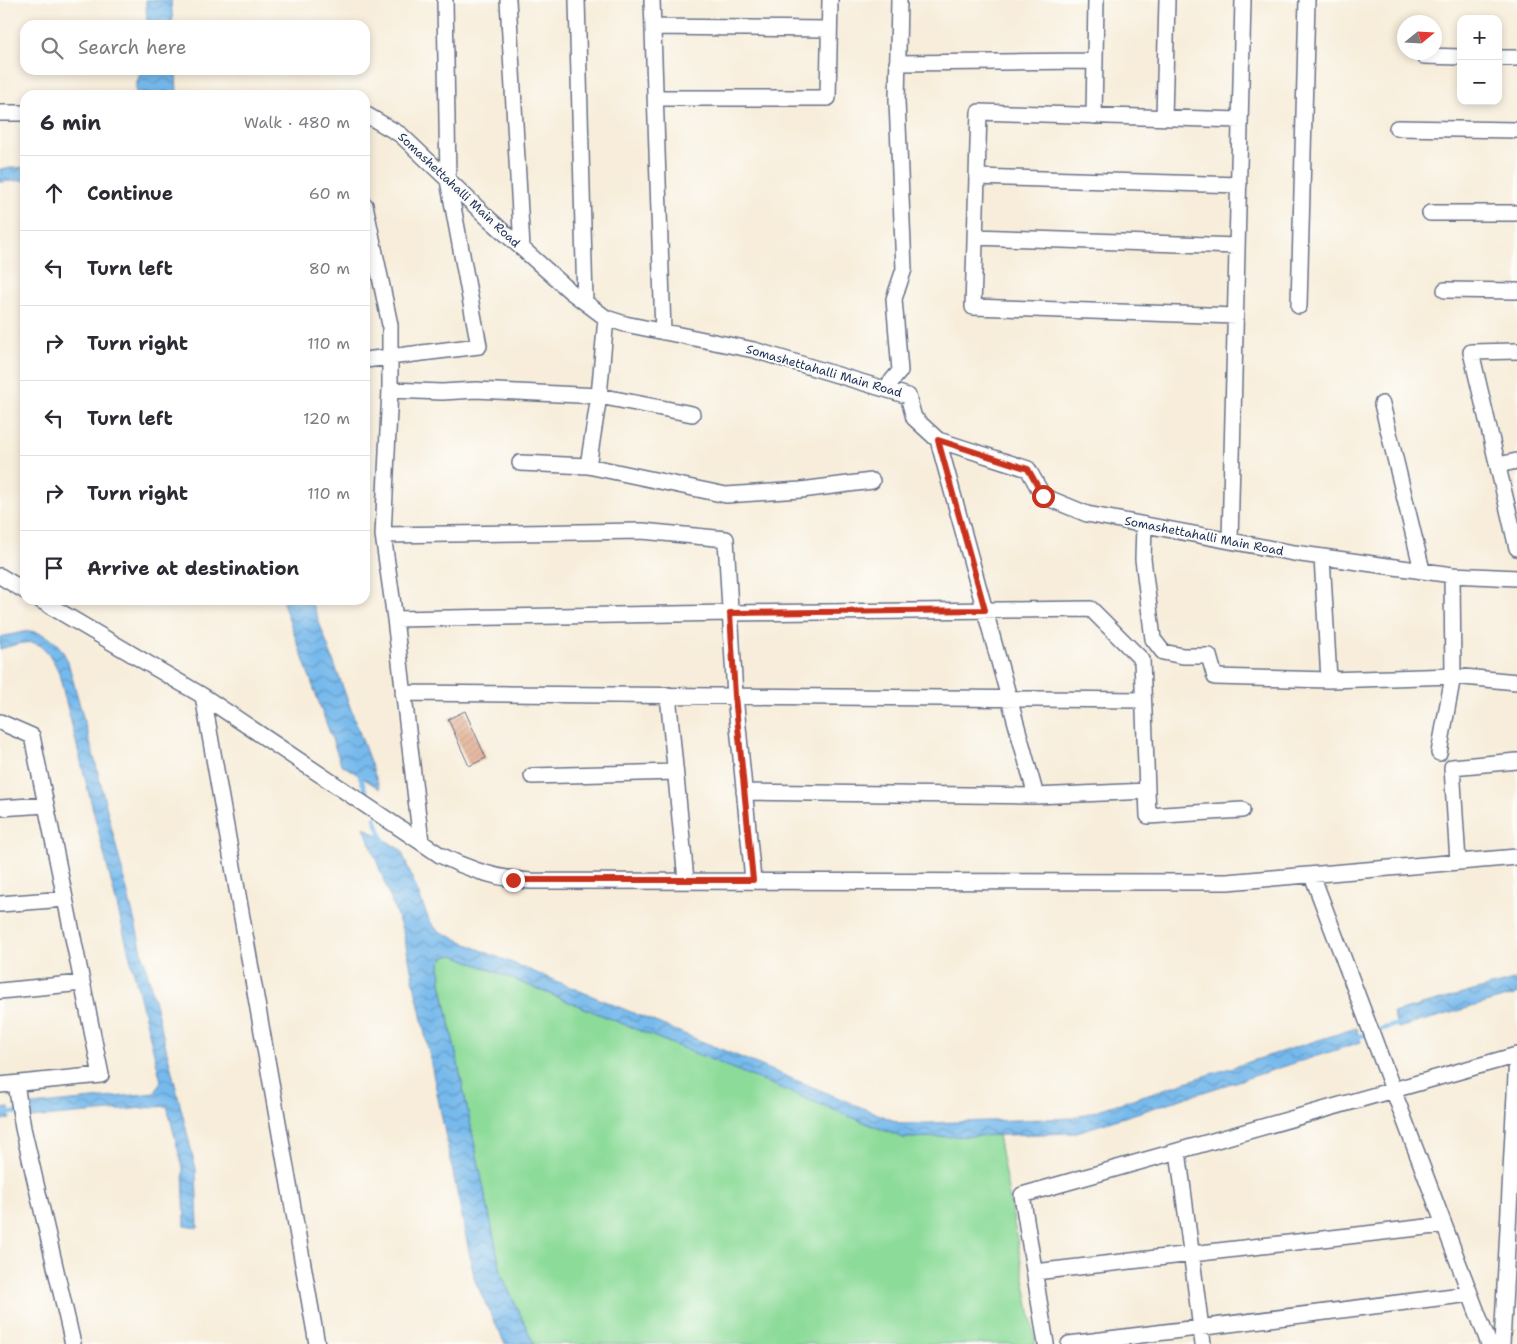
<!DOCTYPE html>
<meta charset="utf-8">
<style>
:root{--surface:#fff;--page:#f7f7f7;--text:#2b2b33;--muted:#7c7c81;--line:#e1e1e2}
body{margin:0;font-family:"Shantell Sans",sans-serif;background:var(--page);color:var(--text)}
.controls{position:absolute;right:15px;top:15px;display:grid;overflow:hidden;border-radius:10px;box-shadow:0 2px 8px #0003}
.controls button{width:45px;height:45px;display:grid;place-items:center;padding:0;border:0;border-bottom:1px solid var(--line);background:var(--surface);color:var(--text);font:25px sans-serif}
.compass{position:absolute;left:1397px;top:15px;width:45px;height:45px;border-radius:50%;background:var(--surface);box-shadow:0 2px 8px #0003;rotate:72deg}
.stop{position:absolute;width:15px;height:15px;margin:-11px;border:4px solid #c8321e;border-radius:50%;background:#fff}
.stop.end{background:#c8321e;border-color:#fff;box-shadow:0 1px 5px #0008}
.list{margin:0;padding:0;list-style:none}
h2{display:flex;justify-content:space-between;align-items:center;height:65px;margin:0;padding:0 20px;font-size:21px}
h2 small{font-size:16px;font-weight:400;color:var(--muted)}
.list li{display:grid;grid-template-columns:32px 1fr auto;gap:15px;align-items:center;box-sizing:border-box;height:75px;padding:0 20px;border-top:1px solid var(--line)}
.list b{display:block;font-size:19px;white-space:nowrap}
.list em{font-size:16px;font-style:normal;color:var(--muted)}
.icon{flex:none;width:28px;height:28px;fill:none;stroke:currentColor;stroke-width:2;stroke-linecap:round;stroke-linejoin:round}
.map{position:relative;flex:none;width:1517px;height:1344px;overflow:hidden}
.search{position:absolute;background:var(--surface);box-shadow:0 2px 8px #0003;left:20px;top:20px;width:350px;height:55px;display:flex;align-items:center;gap:12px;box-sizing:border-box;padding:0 18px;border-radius:15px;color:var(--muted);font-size:19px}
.panel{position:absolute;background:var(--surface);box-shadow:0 2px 8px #0003;left:20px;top:90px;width:350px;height:515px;border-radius:15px}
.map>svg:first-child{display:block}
.grass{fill:#8cdb99;stroke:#54857c}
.water{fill:url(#water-waves);stroke:#4874a5}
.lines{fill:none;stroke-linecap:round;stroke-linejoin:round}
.stream{stroke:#76b9ec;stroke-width:4.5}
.building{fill:url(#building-hatch)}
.minor-casing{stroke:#687289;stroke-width:18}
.minor{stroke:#fff;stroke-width:15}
.route{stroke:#c8321e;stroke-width:6}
.labels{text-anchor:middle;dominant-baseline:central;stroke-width:4;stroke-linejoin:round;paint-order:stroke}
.street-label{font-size:12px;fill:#1b2f5e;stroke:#fdfcf7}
</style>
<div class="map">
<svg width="1517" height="1344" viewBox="0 0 1517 1344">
<defs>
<pattern id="water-waves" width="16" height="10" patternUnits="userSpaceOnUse" patternTransform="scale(1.25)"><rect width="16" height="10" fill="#76b9ec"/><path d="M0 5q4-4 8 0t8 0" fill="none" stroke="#6097c2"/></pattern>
<pattern id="building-hatch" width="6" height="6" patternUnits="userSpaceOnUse" patternTransform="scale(1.25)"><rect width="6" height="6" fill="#de9f7e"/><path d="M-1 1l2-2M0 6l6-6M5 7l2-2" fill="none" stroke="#b3826a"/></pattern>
</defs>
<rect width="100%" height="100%" fill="#fdfcf7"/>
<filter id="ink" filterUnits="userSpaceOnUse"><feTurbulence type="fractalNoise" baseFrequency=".02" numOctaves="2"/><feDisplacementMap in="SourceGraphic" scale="10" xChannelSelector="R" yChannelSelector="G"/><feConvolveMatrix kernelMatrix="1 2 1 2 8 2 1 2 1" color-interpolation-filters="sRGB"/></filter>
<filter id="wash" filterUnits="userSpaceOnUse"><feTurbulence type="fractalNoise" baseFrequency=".0096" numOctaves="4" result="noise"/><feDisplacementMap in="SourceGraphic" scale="20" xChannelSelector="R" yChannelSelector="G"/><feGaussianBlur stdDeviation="1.12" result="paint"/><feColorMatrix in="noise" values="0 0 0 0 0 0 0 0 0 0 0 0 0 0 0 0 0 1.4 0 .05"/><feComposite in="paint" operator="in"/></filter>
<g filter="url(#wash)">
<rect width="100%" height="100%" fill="#f7edda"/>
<!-- grass -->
<path class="grass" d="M454,955L903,1138L998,1135L1036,1344H534L502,1276L441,982L440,963L444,957Z"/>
<!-- water -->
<path class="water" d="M146,0H171L173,25H147Z
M141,70H176L177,95H136V85Z
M25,167V180L0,182V169Z
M282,600H311L380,789L341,764Z
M29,631C48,633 61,644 68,662L94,757L196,1169L198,1228L185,1226L183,1169L167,1106L31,1118V1105L155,1093L161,1081L58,670C41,637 34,639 0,649V637Z
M364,827L401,850L429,920L437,930L476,948L902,1124L1073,1118L1356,1028L1361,1042L1074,1133L903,1138L454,955L444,957L440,963L441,982L502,1276L534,1344H505L475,1281L425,1034L403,932Z
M1517,979V994L1398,1028L1393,1013Z
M9,1108L10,1119L0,1120V1109Z"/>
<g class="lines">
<!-- stream -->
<path class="stream" d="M359,773L370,803
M375,818L384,843
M1354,1038L1401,1023
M0,1114L36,1111"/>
</g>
<g id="blocks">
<!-- building -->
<path class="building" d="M465,711L486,758L469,766L448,719Z"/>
</g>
</g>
<g filter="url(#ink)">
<use href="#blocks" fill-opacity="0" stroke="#687289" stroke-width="1"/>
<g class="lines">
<defs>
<path id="minor" d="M508,0L522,248
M577,0L585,302
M652,0L663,332
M653,27L829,29
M1424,56L1461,57
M1498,58H1517
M897,63L1095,61
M655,98H828L830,0
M0,113H25
M365,114L401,135L488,218L570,291L606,318L625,324L754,350L908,396L914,418L938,440L1028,469L1043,496L1087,514L1294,553L1452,575L1517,578
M1094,116L1096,0
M1164,118L1167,0
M1397,128L1517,130
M977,177L1239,185
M365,205L390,325V390L383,535L395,619L421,842
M1430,213H1517
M975,237L1237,246
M1445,290L1517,291
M1299,306L1307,0
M1236,316L973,307L979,112L1240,120
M1517,351L1471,352L1517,548
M365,360L479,346L448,180L445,0
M885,389L900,371L894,299L904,269L897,101L899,0
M390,390L442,392L476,390L599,396L692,414
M1382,404L1422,570
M938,440L1036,796
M520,463L588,466L726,495L801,490L872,481
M1498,465L1517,461
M588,466L599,396L606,318
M1144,525L1143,559L1153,639L1163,652L1183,656H1209L1215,677L1329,680L1453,676L1517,682
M383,535L642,531L726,539L735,696L753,880
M1230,541L1243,0
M1322,557L1329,680
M0,576L25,591
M40,600L203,696L440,855C469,870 497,879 530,881L1227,882L1517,857
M395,619L730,613L1091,609L1142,660L1148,816L1242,810
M403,693L1143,700
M668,695L686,880
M203,696L317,1344
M0,722L32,736L101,1075L0,1085
M1439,753L1453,676L1452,575
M532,776L675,772
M744,792L1036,796L1147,791
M0,808L46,805
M1458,862L1452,767L1517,761
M1312,875L1489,1344
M0,904L65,899
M0,991L82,983
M16,1084L23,1128L73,1344
M1178,1151L1203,1344
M1035,1272L1444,1225
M1046,1344L1022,1195L1517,1055
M1069,1344L1470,1294
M1502,1344L1517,1056"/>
</defs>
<!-- minor casing -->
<use href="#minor" class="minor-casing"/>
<!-- minor -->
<use href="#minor" class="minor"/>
</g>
</g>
<g class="lines" filter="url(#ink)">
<!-- route -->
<path class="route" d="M513,880H753L735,696L730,613L985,610L938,440L1028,469L1043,496"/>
</g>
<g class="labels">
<!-- street labels -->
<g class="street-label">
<text transform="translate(459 190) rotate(43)">Somashettahalli Main Road</text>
<text transform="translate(824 371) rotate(16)">Somashettahalli Main Road</text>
<text transform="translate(1204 536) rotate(11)">Somashettahalli Main Road</text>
</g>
</g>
</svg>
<div class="controls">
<button>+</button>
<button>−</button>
</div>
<svg class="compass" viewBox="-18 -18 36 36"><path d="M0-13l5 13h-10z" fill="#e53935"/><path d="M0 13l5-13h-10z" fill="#7c7c81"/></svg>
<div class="stop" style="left:1043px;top:496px"></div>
<div class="stop end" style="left:513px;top:880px"></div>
<div class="search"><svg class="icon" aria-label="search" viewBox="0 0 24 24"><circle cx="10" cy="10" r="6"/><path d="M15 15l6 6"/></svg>Search here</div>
<section class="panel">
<h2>6 min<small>Walk · 480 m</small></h2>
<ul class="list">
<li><svg class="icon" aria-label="ahead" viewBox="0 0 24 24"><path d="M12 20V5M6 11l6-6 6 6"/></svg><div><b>Continue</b></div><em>60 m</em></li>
<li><svg class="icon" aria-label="left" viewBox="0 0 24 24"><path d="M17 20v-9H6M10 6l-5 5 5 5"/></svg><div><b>Turn left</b></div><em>80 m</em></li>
<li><svg class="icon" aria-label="right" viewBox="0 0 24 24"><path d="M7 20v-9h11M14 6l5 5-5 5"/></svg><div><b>Turn right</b></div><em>110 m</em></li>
<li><svg class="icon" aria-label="left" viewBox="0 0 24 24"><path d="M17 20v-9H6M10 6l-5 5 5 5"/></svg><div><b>Turn left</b></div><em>120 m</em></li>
<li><svg class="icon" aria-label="right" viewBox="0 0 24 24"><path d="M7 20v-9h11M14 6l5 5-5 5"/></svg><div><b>Turn right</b></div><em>110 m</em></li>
<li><svg class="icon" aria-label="arrive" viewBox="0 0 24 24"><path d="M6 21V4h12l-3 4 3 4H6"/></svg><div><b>Arrive at destination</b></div></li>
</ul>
</section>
</div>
